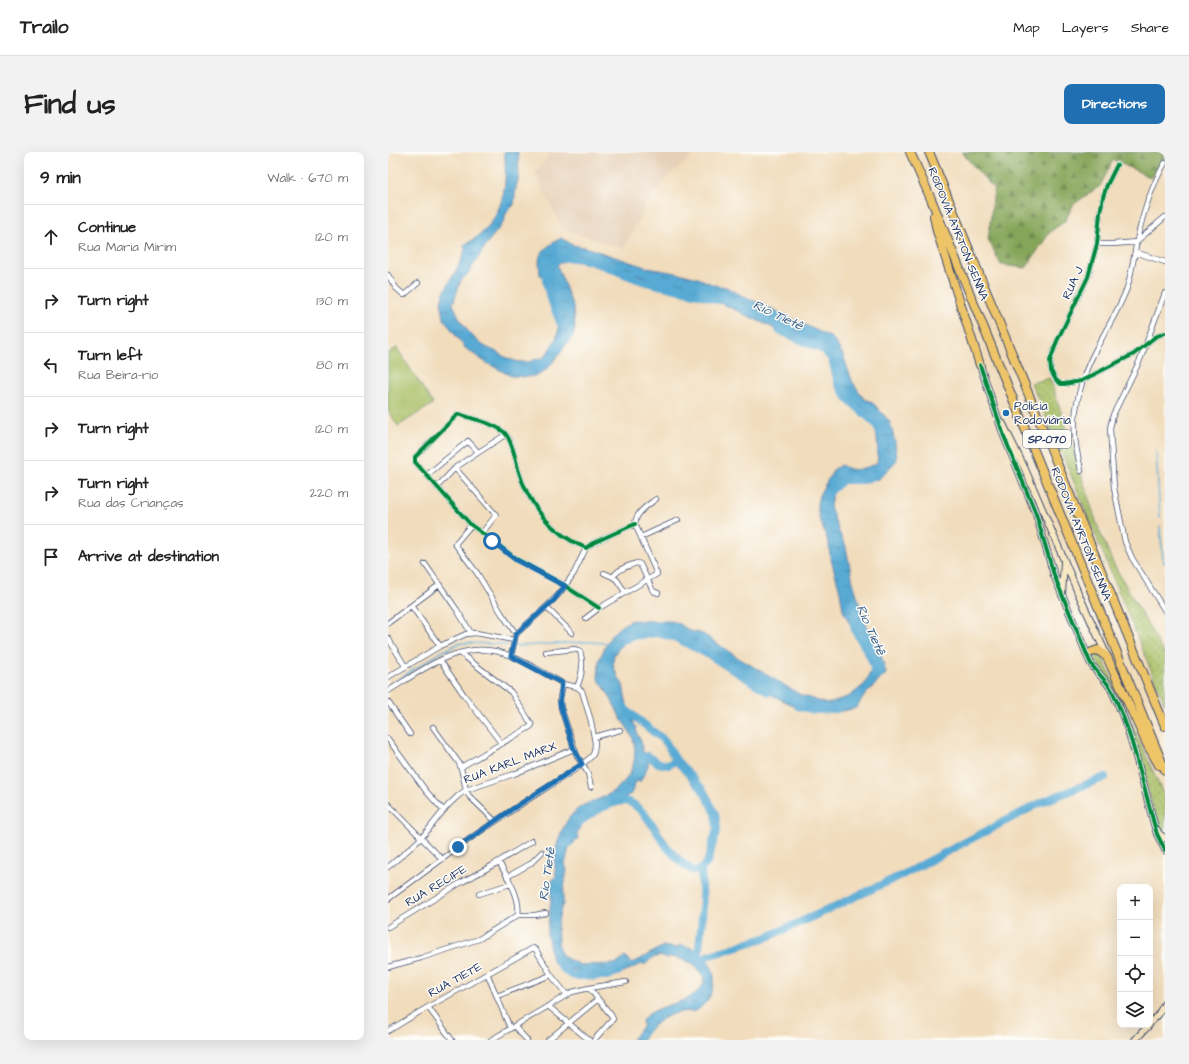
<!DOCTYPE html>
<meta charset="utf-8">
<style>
:root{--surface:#fff;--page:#f2f2f2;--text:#222;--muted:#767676;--line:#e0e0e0;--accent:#1f6fb2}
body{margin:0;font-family:"Architects Daughter",sans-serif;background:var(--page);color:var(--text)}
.controls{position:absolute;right:12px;bottom:12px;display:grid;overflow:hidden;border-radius:8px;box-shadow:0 4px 16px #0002}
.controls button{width:36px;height:36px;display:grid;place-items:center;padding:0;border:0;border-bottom:1px solid var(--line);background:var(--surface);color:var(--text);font:20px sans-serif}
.stop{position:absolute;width:12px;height:12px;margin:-9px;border:3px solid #1f6fb2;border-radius:50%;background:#fff}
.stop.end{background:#1f6fb2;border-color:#fff;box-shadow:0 1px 4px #0008}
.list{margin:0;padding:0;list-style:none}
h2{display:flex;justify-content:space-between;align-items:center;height:52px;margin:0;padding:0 16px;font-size:17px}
h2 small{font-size:13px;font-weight:400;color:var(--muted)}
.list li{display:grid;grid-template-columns:26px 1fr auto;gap:12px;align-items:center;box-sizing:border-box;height:64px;padding:0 16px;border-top:1px solid var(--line)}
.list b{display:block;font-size:15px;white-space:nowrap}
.list p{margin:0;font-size:13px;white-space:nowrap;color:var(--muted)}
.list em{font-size:13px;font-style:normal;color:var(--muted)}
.icon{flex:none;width:22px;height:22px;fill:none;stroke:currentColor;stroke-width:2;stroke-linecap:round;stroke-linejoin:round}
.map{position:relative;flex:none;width:777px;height:888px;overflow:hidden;border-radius:8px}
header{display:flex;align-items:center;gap:24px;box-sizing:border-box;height:56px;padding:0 20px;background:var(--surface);border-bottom:1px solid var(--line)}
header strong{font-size:19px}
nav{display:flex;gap:22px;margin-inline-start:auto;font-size:14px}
.intro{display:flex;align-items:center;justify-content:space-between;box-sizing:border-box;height:96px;padding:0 24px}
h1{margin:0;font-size:28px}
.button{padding:10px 18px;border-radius:8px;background:var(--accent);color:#fff;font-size:14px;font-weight:700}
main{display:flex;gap:24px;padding:0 24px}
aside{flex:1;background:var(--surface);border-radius:8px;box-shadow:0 4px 16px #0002}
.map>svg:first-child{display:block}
.built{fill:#e6d0b7}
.grass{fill:url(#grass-dots);stroke:#617660}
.forest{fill:url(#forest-firs);stroke:#506a5c}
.garden{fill:#a7be63;stroke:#617660}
.water{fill:url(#water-ripples);stroke:#3a6c99}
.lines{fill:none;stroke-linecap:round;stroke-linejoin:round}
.stream{stroke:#59aad4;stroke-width:1.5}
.river{stroke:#59aad4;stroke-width:8}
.street-casing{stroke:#3b496c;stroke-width:6}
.secondary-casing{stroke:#3b496c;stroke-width:8}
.highway-casing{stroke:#3b496c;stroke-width:10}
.street{stroke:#fff;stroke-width:4.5}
.secondary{stroke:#f8e7c3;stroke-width:6}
.highway{stroke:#eec469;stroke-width:8}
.cycleway-casing{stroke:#fdfcf7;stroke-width:6}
.cycleway{stroke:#00873e;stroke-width:4}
.route{stroke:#1f6fb2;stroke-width:5}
.poi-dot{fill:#1f6fb2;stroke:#fdfcf7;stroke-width:1.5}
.labels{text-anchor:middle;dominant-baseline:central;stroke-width:3;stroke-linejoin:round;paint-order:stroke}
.shield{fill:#fdfcf7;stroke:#5f6c8c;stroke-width:1}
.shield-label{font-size:11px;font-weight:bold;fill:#1b2f5e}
.street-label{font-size:12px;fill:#1b2f5e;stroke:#fdfcf7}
.poi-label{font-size:12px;fill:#1b2f5e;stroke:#fdfcf7;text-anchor:start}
.water-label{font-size:13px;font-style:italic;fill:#315a87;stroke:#fdfcf7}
</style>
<header>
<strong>Trailo</strong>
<nav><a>Map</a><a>Layers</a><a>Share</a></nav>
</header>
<div class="intro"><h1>Find us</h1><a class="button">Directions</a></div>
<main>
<aside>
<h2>9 min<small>Walk · 670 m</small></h2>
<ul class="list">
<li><svg class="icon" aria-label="ahead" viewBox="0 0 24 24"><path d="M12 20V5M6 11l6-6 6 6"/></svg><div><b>Continue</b><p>Rua Maria Mirim</p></div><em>120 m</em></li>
<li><svg class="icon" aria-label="right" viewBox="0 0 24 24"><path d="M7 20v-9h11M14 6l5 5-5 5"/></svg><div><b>Turn right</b></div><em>130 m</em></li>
<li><svg class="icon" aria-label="left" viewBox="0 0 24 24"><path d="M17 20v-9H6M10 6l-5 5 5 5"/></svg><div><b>Turn left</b><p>Rua Beira-rio</p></div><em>80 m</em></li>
<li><svg class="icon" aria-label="right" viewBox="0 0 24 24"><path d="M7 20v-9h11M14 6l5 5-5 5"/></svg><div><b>Turn right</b></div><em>120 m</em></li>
<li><svg class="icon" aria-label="right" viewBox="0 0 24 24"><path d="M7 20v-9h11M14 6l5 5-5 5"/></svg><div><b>Turn right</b><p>Rua das Crianças</p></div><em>220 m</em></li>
<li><svg class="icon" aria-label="arrive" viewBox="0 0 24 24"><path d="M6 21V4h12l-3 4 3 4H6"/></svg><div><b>Arrive at destination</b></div></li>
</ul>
</aside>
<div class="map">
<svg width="777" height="888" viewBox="0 0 777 888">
<defs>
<pattern id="grass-dots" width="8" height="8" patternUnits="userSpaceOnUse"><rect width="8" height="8" fill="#a7be63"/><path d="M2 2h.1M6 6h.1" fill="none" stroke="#879b55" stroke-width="1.8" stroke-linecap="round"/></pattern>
<pattern id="forest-firs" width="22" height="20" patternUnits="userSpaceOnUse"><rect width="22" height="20" fill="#85a559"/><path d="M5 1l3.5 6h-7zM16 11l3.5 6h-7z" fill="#6c874d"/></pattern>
<pattern id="water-ripples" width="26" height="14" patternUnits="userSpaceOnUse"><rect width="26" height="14" fill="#59aad4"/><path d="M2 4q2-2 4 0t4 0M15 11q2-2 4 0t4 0" fill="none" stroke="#498baf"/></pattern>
</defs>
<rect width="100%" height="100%" fill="#fdfcf7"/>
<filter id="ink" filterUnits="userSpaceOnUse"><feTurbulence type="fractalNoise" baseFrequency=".025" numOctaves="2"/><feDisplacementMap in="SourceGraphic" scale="8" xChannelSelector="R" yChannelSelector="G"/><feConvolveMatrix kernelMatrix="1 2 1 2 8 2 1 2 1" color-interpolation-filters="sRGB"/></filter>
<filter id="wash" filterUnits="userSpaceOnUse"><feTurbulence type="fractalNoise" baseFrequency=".012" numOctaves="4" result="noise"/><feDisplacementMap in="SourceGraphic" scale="16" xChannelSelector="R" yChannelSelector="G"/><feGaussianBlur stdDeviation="0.9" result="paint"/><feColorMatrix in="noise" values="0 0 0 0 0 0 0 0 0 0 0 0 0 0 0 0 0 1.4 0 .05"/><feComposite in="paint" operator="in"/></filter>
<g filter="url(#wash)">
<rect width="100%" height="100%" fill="#f1dcbb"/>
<!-- built -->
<path class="built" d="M163,0H309L280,24L259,50L236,97L175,77L147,22Z"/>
<!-- grass -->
<path class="grass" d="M662,226L710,375L725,411L777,503V553L680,316L643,231Z
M711,502L714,504L777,646V683L771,677L768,666L742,572L725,534L706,506L708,503Z"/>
<!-- forest -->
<path class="forest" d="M573,0H772L777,3V5L764,26L725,8L712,34L686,52L677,69L662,80L638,116L613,113L600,87L606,37Z"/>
<!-- garden -->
<path class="garden" d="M9,196L45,252L10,274L0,259V201Z"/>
<!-- water -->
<path class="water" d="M116,0H130L131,25L128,35L126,53L118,61L116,70L100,90L79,123L73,128L65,152C71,167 80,182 93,192C97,195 102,197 107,199C116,205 127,211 138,210C145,210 150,205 156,206L168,187L172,173L165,148L163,133L157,125L152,123C152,118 151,114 151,109C151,98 165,91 173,86L185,93L200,96L260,116L294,122L310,126L326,133L338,135L360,147L372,151L442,185L446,188L455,203L464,229L476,247L484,250L502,270L507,290L509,308L490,328C472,325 461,324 446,334L442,354L444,360L451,380L458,395L465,430L477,470L481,478L491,487C490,499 496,510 498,522L477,543L468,556L455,559L407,555L375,538L368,529L351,520L329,503L270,478L251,481L234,492L226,503L225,510L226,517L235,533L239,553L245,570L248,575L249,582L253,589L254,598L260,604V614L252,630L248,629L243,642L227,650L205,657L193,674L189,682L190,687L181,696L177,712L179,718L175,743V752L172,760L169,775L171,798L176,805L192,813L228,812L234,808L237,804L243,811L249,809L275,794L288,796L293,793C298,795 304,795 308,798C330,810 332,839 313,855C304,863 303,858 293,860C277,863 262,873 255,888H244L255,873L254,869C263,854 292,853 305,843C310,840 313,835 316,831L315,824L307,814L301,810L287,805L278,806L272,804L264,806L258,812L251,813L237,820L214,824L206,828L194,827L189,820L186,818L176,819L164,809L159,782L163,747V730L168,724C163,701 173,667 194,654C201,650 210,648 217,644C239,633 252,612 245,587C244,582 236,572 233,567C226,553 220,539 210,527L211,508L219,491L224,482L233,474L244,468L260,469H283L290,471L302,479L315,482L349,505L413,543L439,552L462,544L477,532L486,512L485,501L478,491L466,481L455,458L452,439L442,404L441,392L431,366L429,352L431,343L446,317L453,313C465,321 476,317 489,311C491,298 489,267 479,258C476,254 470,252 466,250C450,239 445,227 447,208L431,194L422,189L410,184L400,183L314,142L273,133L249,122L241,123L231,120L199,104H186L169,113L185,155L187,176L185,184L161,215L151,223L140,225L123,224L97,210L77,196L56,167L53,149L56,140L73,109L77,98L76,93C113,75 121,38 116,0Z"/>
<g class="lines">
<!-- stream -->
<path class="stream" d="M768,298L772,366
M772,374L775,408L777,411
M0,534L52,501L71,491L113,492L129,494L199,490L219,491"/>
<!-- river -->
<path class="river" d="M172,106C203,103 230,122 258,130C282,137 307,139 330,148
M159,116C153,130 168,158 173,173
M391,178L436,198L444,207L450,231L460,247L488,272L491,279
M438,343L455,328H475L490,322
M466,475C472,491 488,506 486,523
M239,487L243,484L269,481L288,486L323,504L381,540
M410,554L426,558L449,557
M260,604L270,611L280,613L288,608
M192,670C199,663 207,660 215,655C221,653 229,649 236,649C255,651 269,682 279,695C287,704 295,714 306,719L313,717L319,711L329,677L327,661L315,638L288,608L277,589L238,558L235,554
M313,717L315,755L310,807L379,785L437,759L514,723L654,650L717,625
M170,810L178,820L186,824H219L231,819"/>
</g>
</g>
<g filter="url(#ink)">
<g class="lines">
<defs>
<path id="street" d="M729,13L719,33L715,45L712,61L709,92L700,125L669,189L662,209L663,219L668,228L673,232H676L693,229L746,202L767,185L777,181
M749,89L777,65
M709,92H725L749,90
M747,100L777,110
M0,123L8,136L16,143L30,131
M777,141L752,208L725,263L722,276L726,336L737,390L744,406L777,459
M67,316L108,363L94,381
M693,319C691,307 687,295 687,283C685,257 694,224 706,201C717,179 731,158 739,136C744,120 746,104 749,88C755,61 763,35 777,11
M39,323L80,289L90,300
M49,335L68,315L117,283
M83,373L67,392L89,421L114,462L128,482
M253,385L290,368
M37,412L69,458L83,481
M216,421L225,425C230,417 240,414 249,411L252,412L265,439L270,441
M225,425L229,428L237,440
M24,455L52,494
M158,455L184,481
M211,456L177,434L128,407L94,381L83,373L27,310V305L70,262C85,267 103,270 116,280C123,286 128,308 130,317C140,352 163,382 198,396L205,391L247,372
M198,466L211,456L269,422L247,372C248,360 259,354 268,347
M0,471L51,433
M0,486L17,514
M158,500L187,497L192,499C196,512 194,524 189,535L175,532
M72,501L123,540L144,573L142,575L73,615
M123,504L128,482L158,455L172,441L186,421L198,396
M52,508L76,543L114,592
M0,525L52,494L78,482L88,481L126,488
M0,539C38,516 77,484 123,504C138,510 154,520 169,528L175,532L172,546L173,556L189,604L200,621L203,635
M0,550L22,582
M45,575L71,611L74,620L78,638L81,644L107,669
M206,585L232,578
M0,587L38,639L55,658
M0,652L54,707
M108,711L144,689
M0,715C11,706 23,696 33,686C48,670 59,650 78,638L126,622L186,597
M119,725L142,712L154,700
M91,742L122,732
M0,747L87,683L141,647L191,615L204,604L206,600L207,591L203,569L194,539L189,535
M130,763H147L158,761
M0,775L74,730L109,711L112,712C120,726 133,746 130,763
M0,815L33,806L91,787L130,763
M99,821L122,876
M201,836L238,830
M109,844L163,823L179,843
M160,854L201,888
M40,855L64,888
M126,874L139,888
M0,879L40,855L145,796L148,798L163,823
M103,888L184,840L201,836L223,863L225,867L206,888
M160,888L210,847"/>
<path id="secondary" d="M592,213L616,284L648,362L666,423L702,510C708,521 719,528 724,539C746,584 755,635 769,682L777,698
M615,272L637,317L691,443L719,504
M674,443L676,410
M769,678L771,682L777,686
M762,871L770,863L777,851
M747,888L761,873"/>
<path id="highway" d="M522,0L543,47L777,618
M541,0L777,574
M546,64L549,79L592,213
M704,500L710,498L719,505L759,592L771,613"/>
</defs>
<!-- street casing -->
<use href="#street" class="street-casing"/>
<!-- secondary casing -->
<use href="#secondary" class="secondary-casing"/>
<!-- highway casing -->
<use href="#highway" class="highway-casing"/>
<!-- street -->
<use href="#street" class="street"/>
<!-- secondary -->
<use href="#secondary" class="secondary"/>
<!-- highway -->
<use href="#highway" class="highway"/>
<defs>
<path id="cycleway" d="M729,13L719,33L715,45L712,61L709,92L700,125L669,189L662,209L663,219L668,228L673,232H676L693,229L746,202L767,185L777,181
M592,213L616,284L648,362L666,423L702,510C708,521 719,528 724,539C746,584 755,635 769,682L777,698
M211,456L177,434L128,407L94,381L83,373L27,310V305L70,262C85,267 103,270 116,280C123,286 128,308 130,317C140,352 163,382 198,396L205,391L247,372"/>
</defs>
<!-- cycleway casing -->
<use href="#cycleway" class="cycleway-casing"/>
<!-- cycleway -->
<use href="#cycleway" class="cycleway"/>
</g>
</g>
<g class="lines" filter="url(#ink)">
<!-- route -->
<path class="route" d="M70,695L123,658L194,612L186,597L173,556L172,551L174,531L123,504L128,482L166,448L177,434L128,408L104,389"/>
</g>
<!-- markers -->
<circle class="poi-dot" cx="618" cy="261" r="4"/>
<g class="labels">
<!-- shield labels -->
<rect class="shield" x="635" y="278" width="48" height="18" rx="3"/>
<g class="shield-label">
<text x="659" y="287">SP-070</text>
</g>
<!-- street labels -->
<g class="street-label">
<text transform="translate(570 82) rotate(68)">RODOVIA AYRTON SENNA</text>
<text transform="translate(685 131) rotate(-66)">RUA J</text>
<text transform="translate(693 382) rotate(68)">RODOVIA AYRTON SENNA</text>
<text transform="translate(122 611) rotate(-21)">RUA KARL MARX</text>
<text transform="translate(48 734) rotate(-31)">RUA RECIFE</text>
<text transform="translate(67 828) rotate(-29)">RUA TIETE</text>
</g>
<!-- poi labels -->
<g class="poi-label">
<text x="626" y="254">Polícia<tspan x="626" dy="14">Rodoviária</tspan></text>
</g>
<!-- water labels -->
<g class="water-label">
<text transform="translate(390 163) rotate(25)">Rio Tietê</text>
<text transform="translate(483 478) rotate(66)">Rio Tietê</text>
<text transform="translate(159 722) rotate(-82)">Rio Tietê</text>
</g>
</g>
</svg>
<div class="controls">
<button>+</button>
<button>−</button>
<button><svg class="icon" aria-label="locate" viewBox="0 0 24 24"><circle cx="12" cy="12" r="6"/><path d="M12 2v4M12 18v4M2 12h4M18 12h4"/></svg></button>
<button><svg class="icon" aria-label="layers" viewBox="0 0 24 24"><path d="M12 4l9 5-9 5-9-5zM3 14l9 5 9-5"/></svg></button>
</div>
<div class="stop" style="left:104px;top:389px"></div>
<div class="stop end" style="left:70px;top:695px"></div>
</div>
</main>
